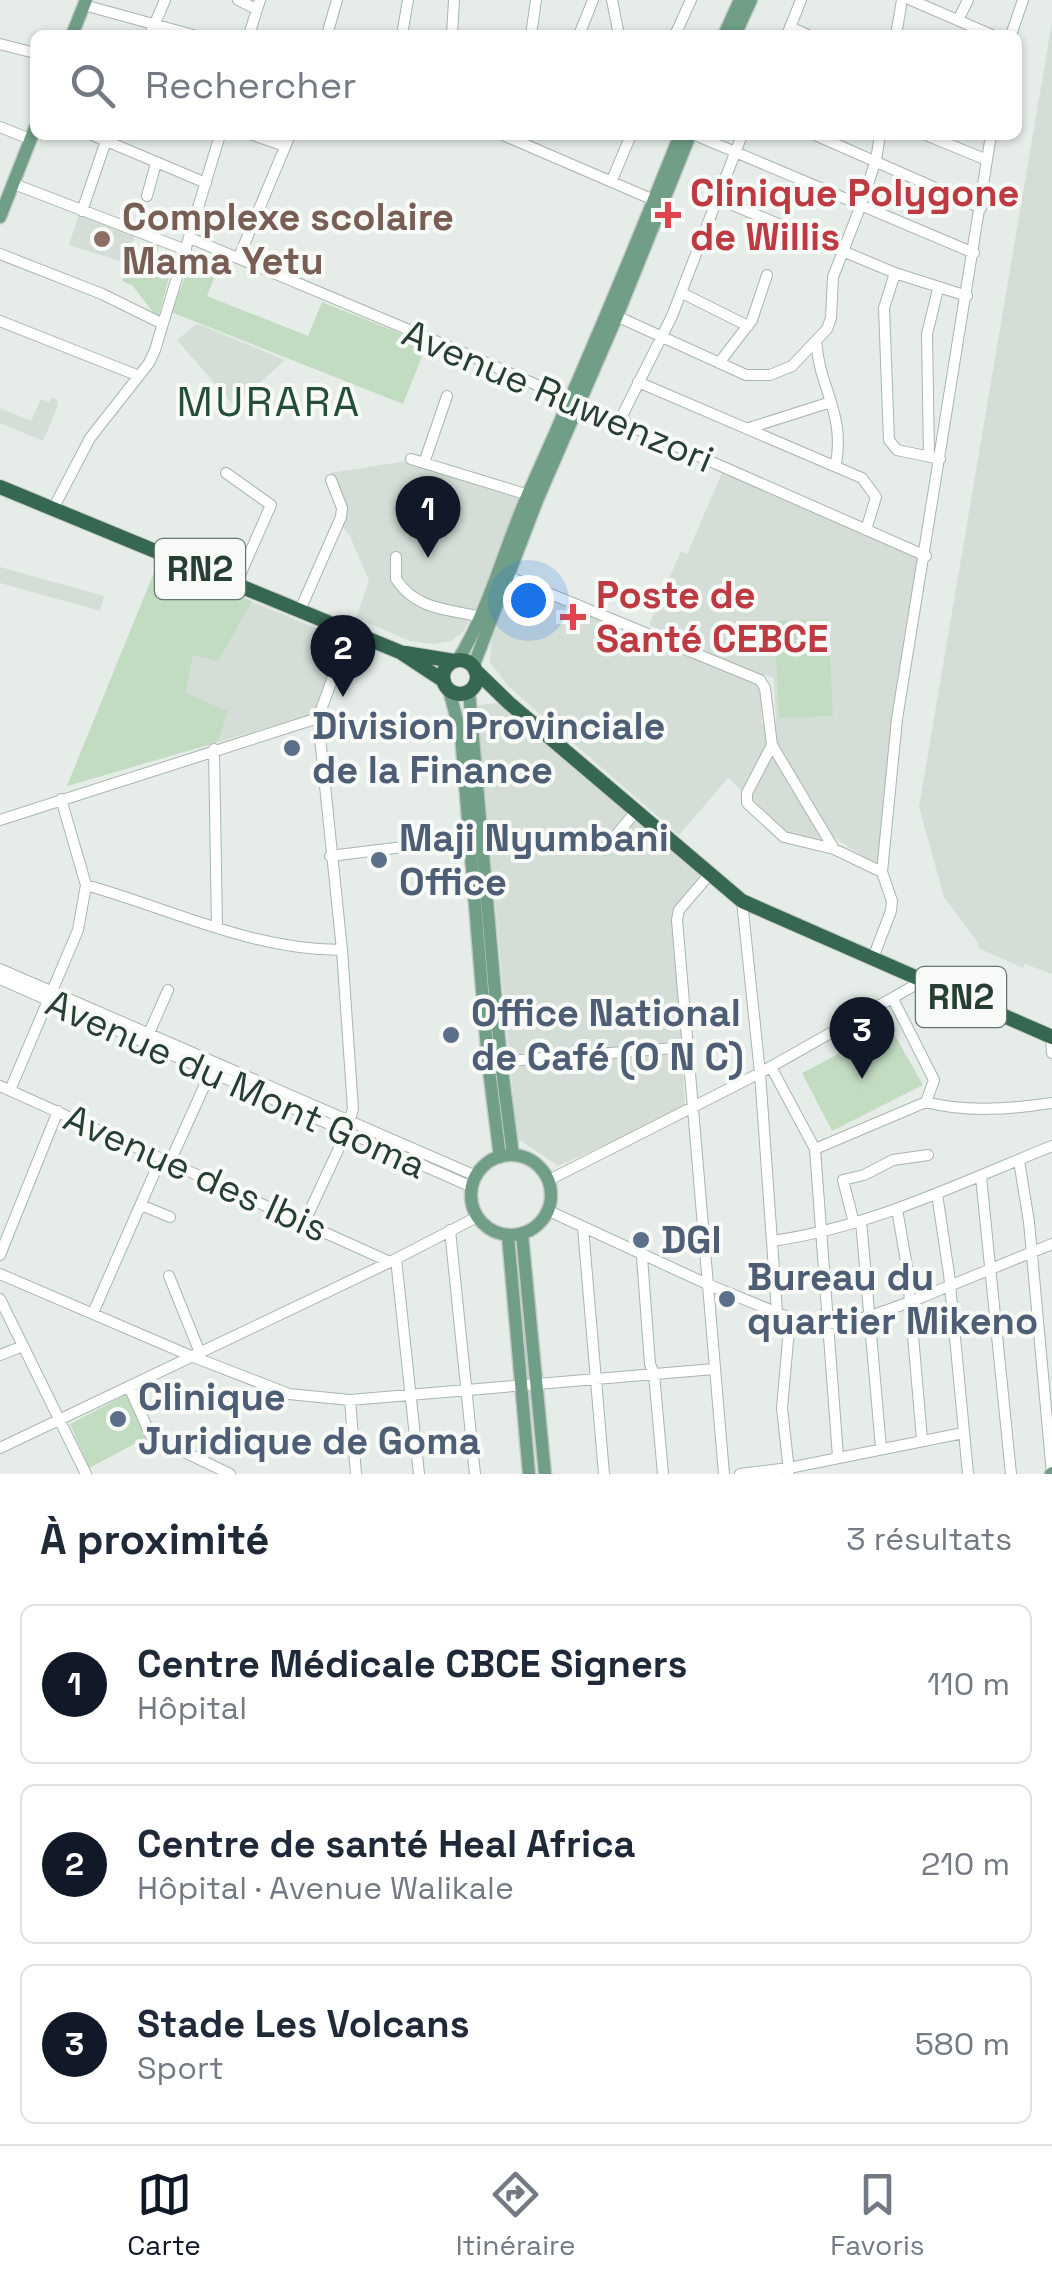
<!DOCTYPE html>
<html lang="fr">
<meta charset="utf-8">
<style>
:root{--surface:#fff;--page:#f6f6f7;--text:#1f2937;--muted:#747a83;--line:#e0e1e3;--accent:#111827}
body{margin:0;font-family:"Space Grotesk",sans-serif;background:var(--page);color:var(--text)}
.you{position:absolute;left:528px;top:600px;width:35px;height:35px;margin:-25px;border:8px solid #fff;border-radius:50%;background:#1a73e8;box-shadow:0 0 0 15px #1a73e833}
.badge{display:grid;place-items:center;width:65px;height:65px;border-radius:50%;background:var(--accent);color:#fff;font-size:32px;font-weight:700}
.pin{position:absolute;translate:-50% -82px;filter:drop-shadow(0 2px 5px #0008)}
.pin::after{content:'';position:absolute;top:52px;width:35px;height:30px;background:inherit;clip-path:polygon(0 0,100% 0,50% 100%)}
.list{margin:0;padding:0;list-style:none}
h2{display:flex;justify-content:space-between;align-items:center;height:130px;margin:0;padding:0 40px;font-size:42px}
h2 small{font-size:32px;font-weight:400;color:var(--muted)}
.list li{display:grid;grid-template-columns:65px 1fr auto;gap:30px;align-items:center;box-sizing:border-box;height:160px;margin:0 20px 20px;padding:0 20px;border:2px solid var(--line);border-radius:15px}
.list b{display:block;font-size:38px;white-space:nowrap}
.list p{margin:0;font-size:32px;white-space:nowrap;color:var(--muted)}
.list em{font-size:32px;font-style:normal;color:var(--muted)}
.icon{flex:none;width:55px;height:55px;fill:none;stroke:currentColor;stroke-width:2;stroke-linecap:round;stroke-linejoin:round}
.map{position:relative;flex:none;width:1052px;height:1474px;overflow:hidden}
.search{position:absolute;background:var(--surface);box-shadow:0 2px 8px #0004;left:30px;right:30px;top:30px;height:110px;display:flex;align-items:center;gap:25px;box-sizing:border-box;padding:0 35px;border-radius:15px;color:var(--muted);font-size:38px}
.sheet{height:670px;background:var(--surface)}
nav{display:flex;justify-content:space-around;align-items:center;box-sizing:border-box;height:140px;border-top:2px solid var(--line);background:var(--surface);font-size:28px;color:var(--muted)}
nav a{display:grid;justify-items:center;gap:5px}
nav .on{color:var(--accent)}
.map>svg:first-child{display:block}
.built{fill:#d5ddd7}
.green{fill:#c2dcc2}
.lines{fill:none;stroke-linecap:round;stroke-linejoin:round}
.minor-casing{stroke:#a9b5ae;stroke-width:12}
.major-casing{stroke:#c3c9c6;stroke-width:15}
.highway-casing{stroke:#c3c9c6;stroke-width:16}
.minor{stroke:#fff;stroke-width:10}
.major{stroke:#709e86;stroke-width:12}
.highway{stroke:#366750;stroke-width:14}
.health-dot{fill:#e0444e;stroke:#f7faf7;stroke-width:4}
.education-dot{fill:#8d6e63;stroke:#f7faf7;stroke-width:4}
.service-dot{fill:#5c6f8a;stroke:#f7faf7;stroke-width:4}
.labels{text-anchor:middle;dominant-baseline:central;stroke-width:8;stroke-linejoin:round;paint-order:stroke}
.shield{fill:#f7faf7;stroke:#65766d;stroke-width:2.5}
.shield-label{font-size:35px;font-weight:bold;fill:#273e32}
.health-label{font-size:38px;font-weight:bold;fill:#be3a42;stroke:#f7faf7;text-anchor:start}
.education-label{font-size:38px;font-weight:bold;fill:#785e54;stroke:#f7faf7;text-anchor:start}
.street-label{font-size:38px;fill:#273e32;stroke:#f7faf7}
.service-label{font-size:38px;font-weight:bold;fill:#4e5e75;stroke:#f7faf7;text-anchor:start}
.quarter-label{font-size:42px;letter-spacing:2.5px;fill:#254e39;stroke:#f7faf7}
</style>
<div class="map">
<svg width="1052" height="1474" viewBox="0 0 1052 1474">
<rect width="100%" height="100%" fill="#e6ede8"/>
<!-- built -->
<path class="built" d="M1052,22V974L1025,964L1023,968L978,948L979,944L944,897L919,807Z
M79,214L135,234L126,263L69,245Z
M195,325H201L285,360L234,406L177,340Z
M52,397L57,400L58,406L43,441L0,423V408L31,421L41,399L49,402Z
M407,461L518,495L521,502L472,617L462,633L451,641L434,644L410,641L356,618L369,581L350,536L340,524L347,503L330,473Z
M722,473L921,557L880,867L836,839L817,843L787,833L728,778L679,835L509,687L490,662L492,629L508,579L760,685L762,724L776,723L774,678L748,670L649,625L681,551L687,554Z
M158,563L335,636L334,662L314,714L67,786Z
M0,567L104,596L100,611L0,583Z
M499,703L700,874L690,896L675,913L685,1109L558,1166L517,1138L477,705Z"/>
<!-- green -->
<path class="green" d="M155,243L159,245L155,259L171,269L158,319L133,286L122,281L126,269L144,272Z
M194,255L219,265L207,296L308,336L322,302L427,344L403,404L171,312Z
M158,563L252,601L218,661L193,655L185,693L228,711L218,742L67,786Z
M828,619L833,716L779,718L774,621Z
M890,1027L923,1085L832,1131L802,1073Z
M129,1393L146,1438L89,1468L70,1424Z"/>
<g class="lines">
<defs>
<path id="minor" d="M238,0L256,9
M612,0L619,35
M911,0L992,35
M84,5L193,35
M958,20L968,0
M790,27L808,35
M150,35L165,0
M249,35L260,0
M327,35L337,0
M402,35L408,0
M452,35L454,0
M531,35L536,0
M579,35L593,0
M675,35L691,0
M787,35L801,0
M896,35L902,0
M1011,35L1023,0
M0,44L35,53
M0,127L30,139
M92,135L206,183
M253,135L285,146
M503,135L656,201
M695,135L974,253
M815,135L981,208
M926,135L987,160
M612,180L631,135
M14,184L186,250
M147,196L156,163
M716,198L895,273L967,296
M82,211L108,135
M190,238L457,350L926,556
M0,254L102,294L161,323
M239,257L290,135
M895,273L884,308L889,440L897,450L940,459
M682,293L748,326
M614,315L746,375H770L792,366L827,329L831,318L833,277L861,205L876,160L880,135
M0,321L139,376
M816,341C820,391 845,412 836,464
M719,363L752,320L767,275
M638,382L862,478L876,497L866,530
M619,422L672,316L742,135
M749,428L831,402
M929,457L927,334L938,289
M411,459L532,496
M424,463L447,396
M226,473L271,505L236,584
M53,509L90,438L149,363L155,350L220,135
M396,557V579C417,611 449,609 482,617
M507,576L760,680L765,688L772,745L834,849
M300,610L341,517L342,508L331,480
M772,745L747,793V803L784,837L834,849L882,872
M214,749L217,928
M0,820L318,718
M604,850L637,810
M330,856L403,847L471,845
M709,875L679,910L677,920L724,1474
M86,885C171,909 252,950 342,950
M742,901L760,1073L777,1312
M873,958L891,911L892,901L882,872L897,719L991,135
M0,969L476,1176
M0,979L472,1187
M1051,1035L1052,1053
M146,1040L168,990
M494,1062L687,1047
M771,1067L815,1149L838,1457
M0,1086L390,1262
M10,1090L78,930L86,885L61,799
M926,1102C966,1113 1012,1109 1052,1103
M815,1149L926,1102L934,1080L893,999
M1019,1161L1029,1222L1052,1474
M170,1162L212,1069
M981,1177L1011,1474
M549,1180L760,1073L924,980
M937,1194L949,1274L968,1474
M141,1205L170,1217
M897,1209L907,1267L922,1439
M549,1211L707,1284L790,1318L827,1324L868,1317L910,1302L1052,1244
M305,1221L346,1133L353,1109L342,950L318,718L350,631
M861,1221L881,1448
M854,1223L843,1180L864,1175L893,1160L928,1155
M583,1228L604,1474
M450,1230L475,1474
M772,1241C871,1227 960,1183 1052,1146
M0,1255L58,1111
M642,1257L650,1364L654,1374L663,1474
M396,1259L419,1474
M0,1274L191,1356L289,1394L350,1400L714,1369
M169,1276L200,1353
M0,1299L86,1474
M93,1313L161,1158
M0,1355L23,1346
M129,1387L151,1436L230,1474
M350,1400L356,1474
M0,1448L390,1262L477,1217
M789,1471L782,1408L790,1318
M740,1474L789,1468L963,1433"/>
<path id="major" d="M72,35L86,0
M724,35L740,0
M735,35L751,0
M0,217L35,128
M458,660C490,608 504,548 529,492C582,374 632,255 680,135
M473,667L538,498L617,316L690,135
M449,690L461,735L488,1062L500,1157
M469,691L501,1062L513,1155
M471 1195a40 40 0 1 1 80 0a40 40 0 1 1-80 0Z
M522,1234L545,1474
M508,1236L529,1474
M1051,1474L1052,1473"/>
<path id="highway" d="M0,487L400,652L444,681
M405,653L454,661
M443 677a17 17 0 1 1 34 0a17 17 0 1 1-34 0Z
M475,670L509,703L742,901L1052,1037"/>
</defs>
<!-- minor casing -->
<use href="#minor" class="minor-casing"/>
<!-- major casing -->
<use href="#major" class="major-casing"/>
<!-- highway casing -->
<use href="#highway" class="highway-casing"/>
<!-- minor -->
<use href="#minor" class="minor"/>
<!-- major -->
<use href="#major" class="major"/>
<!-- highway -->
<use href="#highway" class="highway"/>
</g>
<!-- markers -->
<g class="health-dot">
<path d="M663 200h10v10h10v10h-10v10h-10v-10h-10v-10h10z"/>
<path d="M568 602h10v10h10v10h-10v10h-10v-10h-10v-10h10z"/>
</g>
<circle class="education-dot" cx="102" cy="239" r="10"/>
<g class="service-dot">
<circle cx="292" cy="748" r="10"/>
<circle cx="379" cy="860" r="10"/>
<circle cx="451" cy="1035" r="10"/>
<circle cx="641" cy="1240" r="10"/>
<circle cx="727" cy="1299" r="10"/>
<circle cx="118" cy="1419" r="10"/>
</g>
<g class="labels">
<!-- shield labels -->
<g class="shield">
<rect x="155" y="539" width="90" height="60" rx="8"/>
<rect x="916" y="967" width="90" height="60" rx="8"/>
</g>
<g class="shield-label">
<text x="200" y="569">RN2</text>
<text x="961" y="997">RN2</text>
</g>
<!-- health labels -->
<g class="health-label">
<text x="690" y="193">Clinique Polygone<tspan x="690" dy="44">de Willis</tspan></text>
<text x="596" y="595">Poste de<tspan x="596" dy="44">Santé CEBCE</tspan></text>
</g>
<!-- education labels -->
<g class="education-label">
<text x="122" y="217">Complexe scolaire<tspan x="122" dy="44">Mama Yetu</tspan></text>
</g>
<!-- street labels -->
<g class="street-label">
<text transform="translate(558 396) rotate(23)">Avenue Ruwenzori</text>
<text transform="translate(236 1084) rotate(24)">Avenue du Mont Goma</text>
<text transform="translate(196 1173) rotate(24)">Avenue des Ibis</text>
</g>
<!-- service labels -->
<g class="service-label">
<text x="312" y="726">Division Provinciale<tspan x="312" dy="44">de la Finance</tspan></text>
<text x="399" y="838">Maji Nyumbani<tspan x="399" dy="44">Office</tspan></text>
<text x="471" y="1013">Office National<tspan x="471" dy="44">de Café (O N C)</tspan></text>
<text x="661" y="1240">DGI</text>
<text x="747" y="1277">Bureau du<tspan x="747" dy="44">quartier Mikeno</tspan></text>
<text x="138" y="1397">Clinique<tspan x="138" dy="44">Juridique de Goma</tspan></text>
</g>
<!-- quarter labels -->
<g class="quarter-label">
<text x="269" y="401">MURARA</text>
</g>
</g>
</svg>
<div class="you"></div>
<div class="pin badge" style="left:428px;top:558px">1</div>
<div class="pin badge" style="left:343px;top:697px">2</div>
<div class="pin badge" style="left:862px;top:1079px">3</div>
<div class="search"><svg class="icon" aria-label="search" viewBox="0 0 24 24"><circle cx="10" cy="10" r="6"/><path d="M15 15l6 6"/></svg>Rechercher</div>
</div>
<section class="sheet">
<h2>À proximité<small>3 résultats</small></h2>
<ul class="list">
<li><span class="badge">1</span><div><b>Centre Médicale CBCE Signers</b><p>Hôpital</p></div><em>110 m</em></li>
<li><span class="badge">2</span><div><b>Centre de santé Heal Africa</b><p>Hôpital · Avenue Walikale</p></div><em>210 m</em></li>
<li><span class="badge">3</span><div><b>Stade Les Volcans</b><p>Sport</p></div><em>580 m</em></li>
</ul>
</section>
<nav>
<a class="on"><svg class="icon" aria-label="map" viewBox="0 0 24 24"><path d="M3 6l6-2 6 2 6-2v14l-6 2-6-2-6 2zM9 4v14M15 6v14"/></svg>Carte</a>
<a><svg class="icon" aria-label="directions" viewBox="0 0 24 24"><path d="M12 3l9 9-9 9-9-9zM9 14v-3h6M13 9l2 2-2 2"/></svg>Itinéraire</a>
<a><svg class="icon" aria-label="saved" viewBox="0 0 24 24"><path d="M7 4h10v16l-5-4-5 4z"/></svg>Favoris</a>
</nav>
